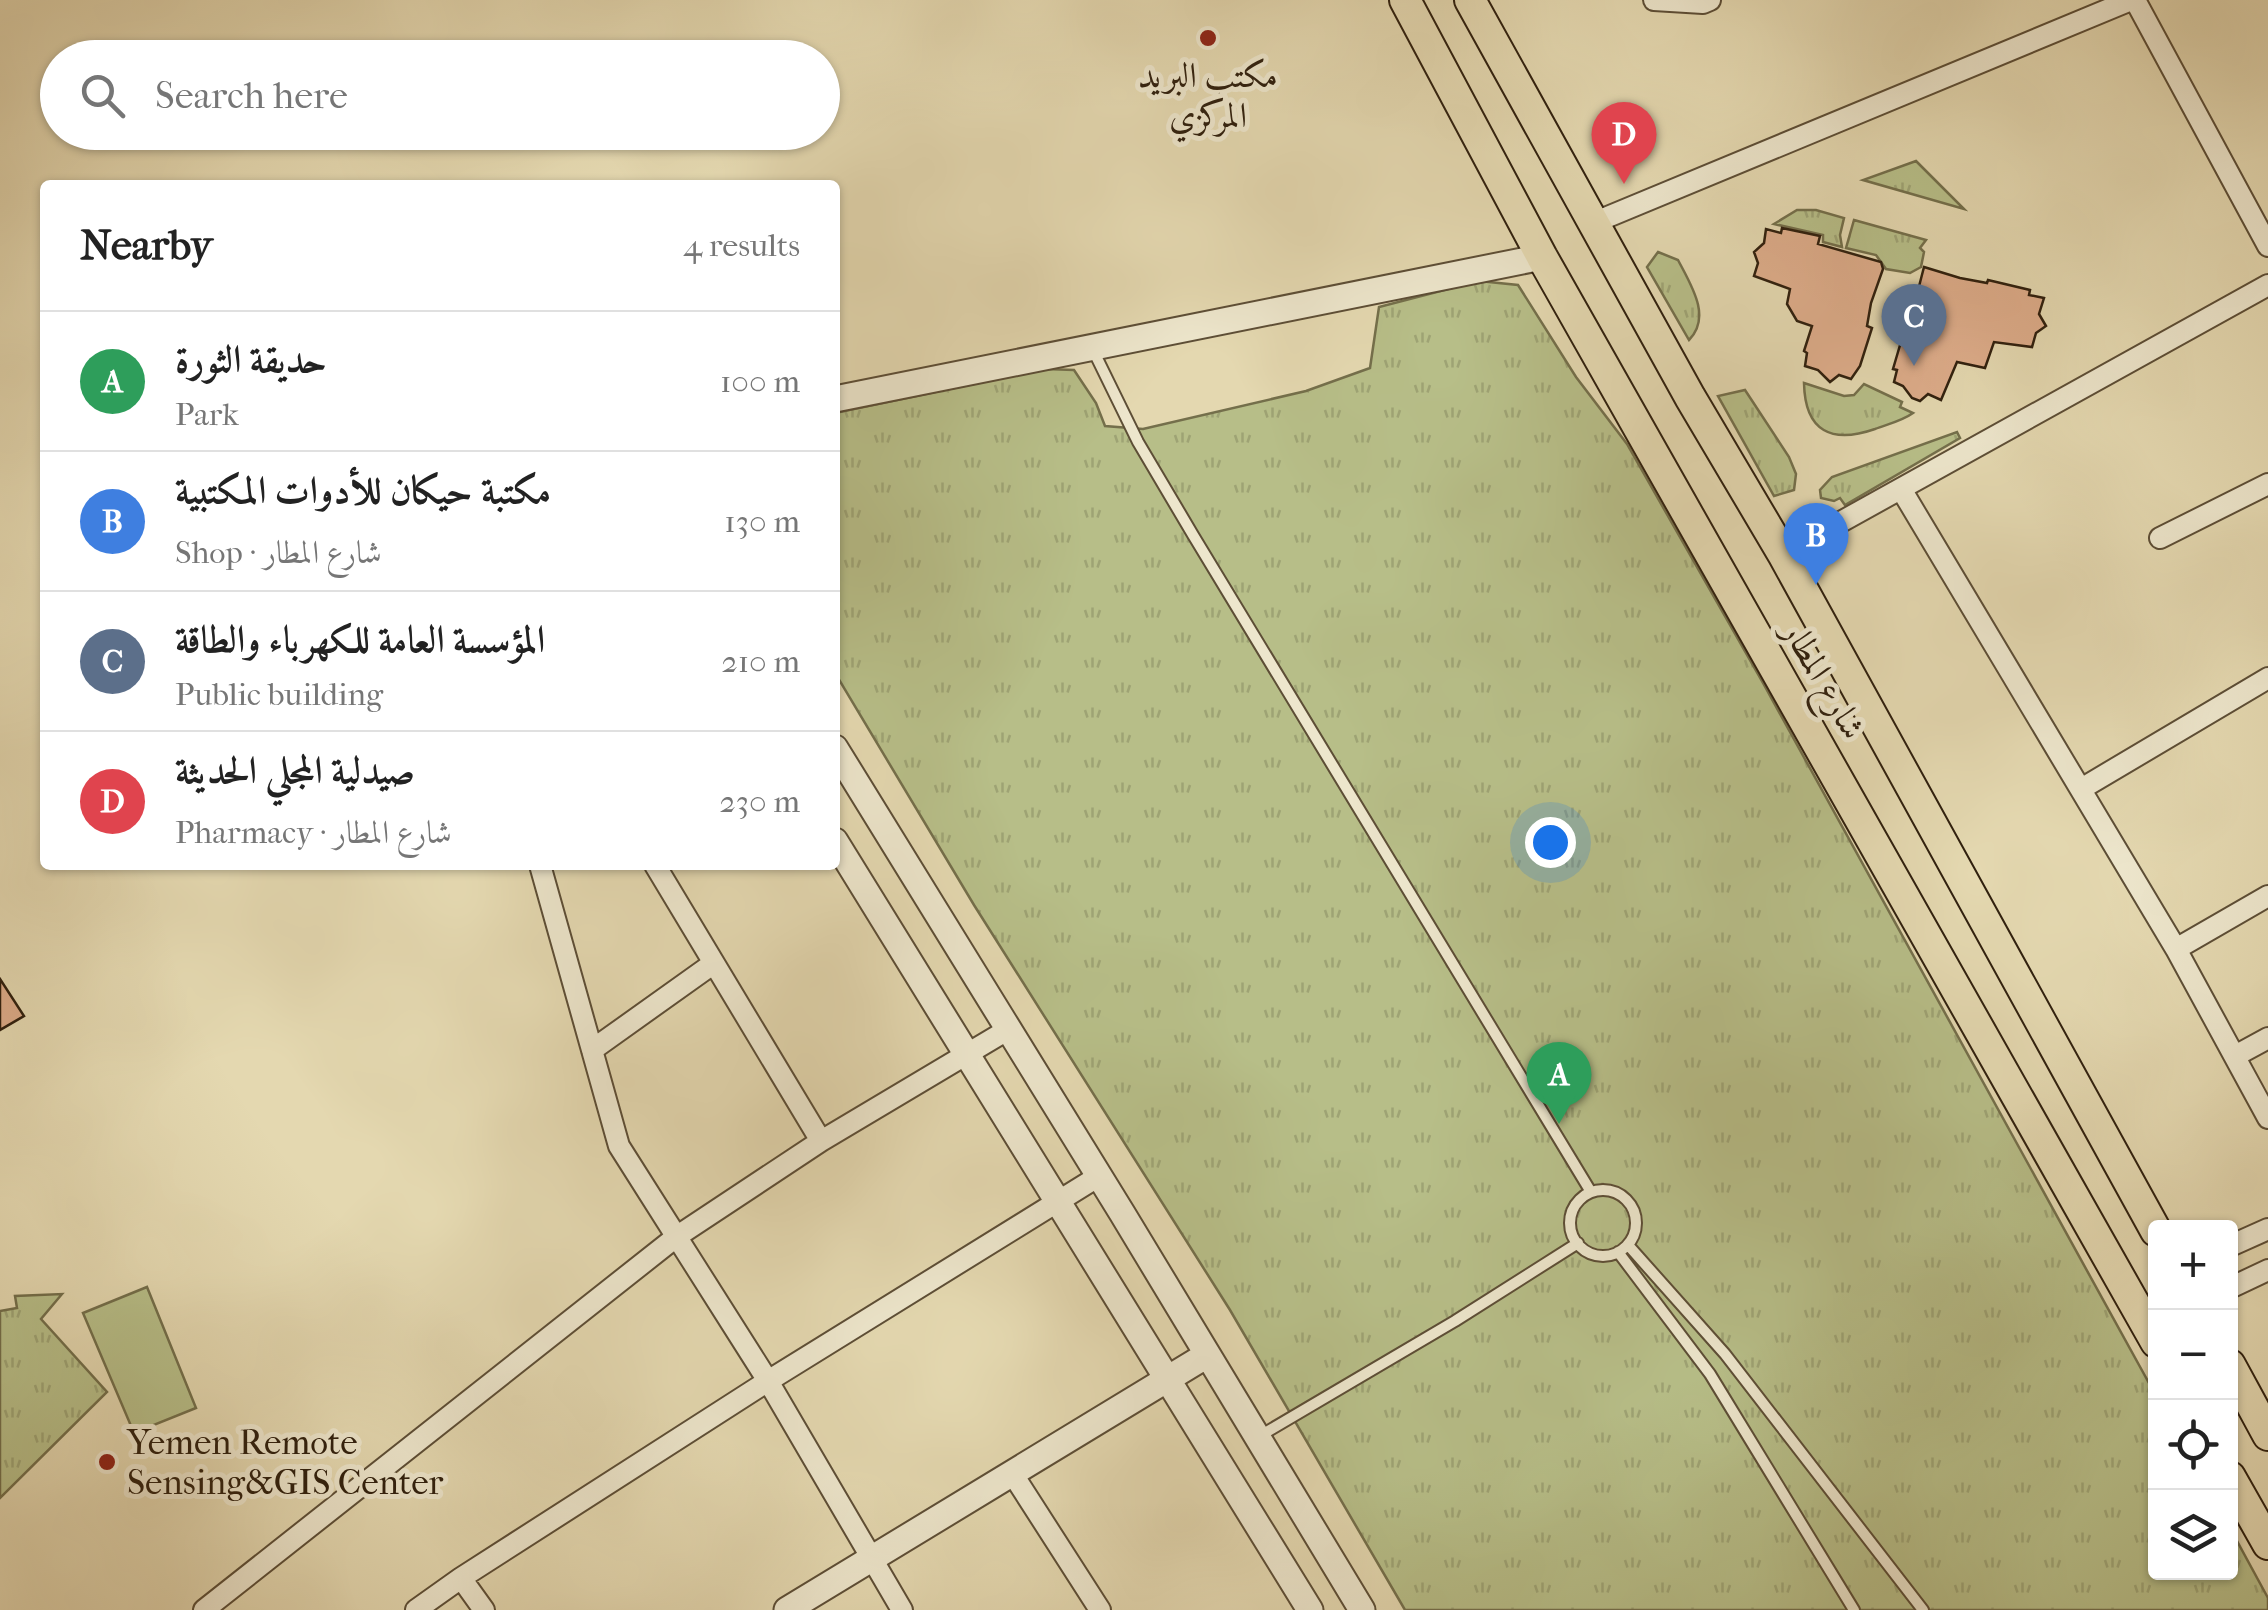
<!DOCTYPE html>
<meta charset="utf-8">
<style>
:root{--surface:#fff;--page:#f2f2f2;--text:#222;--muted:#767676;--line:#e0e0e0;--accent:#111827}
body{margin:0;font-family:"IM FELL French Canon",Amiri,serif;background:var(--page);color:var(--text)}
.controls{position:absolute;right:30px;bottom:30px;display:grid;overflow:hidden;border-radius:10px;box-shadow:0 2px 8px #0004}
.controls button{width:90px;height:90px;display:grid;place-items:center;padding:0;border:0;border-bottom:2px solid var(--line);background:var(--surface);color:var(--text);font:50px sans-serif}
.you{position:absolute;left:1550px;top:842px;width:35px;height:35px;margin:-25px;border:8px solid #fff;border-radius:50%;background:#1a73e8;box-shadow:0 0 0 15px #1a73e833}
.badge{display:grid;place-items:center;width:65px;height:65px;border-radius:50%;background:var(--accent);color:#fff;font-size:32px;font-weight:700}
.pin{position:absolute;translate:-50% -82px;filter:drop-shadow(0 2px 5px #0008)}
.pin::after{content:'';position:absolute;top:52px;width:35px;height:30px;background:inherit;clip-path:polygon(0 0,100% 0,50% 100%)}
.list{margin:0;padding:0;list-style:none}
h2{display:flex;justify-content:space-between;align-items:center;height:130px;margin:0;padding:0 40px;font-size:42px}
h2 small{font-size:32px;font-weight:400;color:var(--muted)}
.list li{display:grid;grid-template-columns:65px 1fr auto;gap:30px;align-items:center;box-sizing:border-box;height:140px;padding:0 40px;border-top:2px solid var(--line)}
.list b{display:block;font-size:38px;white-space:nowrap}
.list p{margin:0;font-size:32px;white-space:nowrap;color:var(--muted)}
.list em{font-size:32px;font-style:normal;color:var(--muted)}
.icon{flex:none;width:55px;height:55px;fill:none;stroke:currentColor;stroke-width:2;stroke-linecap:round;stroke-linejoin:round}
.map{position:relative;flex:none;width:2268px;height:1610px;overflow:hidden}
.search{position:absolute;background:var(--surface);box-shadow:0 2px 8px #0004;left:40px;top:40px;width:800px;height:110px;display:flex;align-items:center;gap:25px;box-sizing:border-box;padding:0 35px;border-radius:55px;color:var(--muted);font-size:38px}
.panel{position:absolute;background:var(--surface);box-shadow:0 2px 8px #0004;left:40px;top:180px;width:800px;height:690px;border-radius:10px}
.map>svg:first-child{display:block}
.grass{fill:url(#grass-tufts);stroke:#746f4b;stroke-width:2.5}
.pitch{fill:#b7be88;stroke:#746f4b;stroke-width:2.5}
.building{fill:#ddac8a;stroke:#30200e;stroke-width:2.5}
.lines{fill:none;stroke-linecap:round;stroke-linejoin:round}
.service-casing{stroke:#5d4e36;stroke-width:14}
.minor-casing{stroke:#5d4e36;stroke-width:24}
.tertiary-casing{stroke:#5d4e36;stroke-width:29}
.primary-casing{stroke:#30200e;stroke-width:34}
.service{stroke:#ede6cc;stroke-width:10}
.minor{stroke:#ede6cc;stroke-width:20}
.tertiary{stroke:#ede6cc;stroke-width:25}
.primary{stroke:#e4d8b0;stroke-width:30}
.poi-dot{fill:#8f2418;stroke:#ede6cc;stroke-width:4}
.labels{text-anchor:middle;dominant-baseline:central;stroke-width:10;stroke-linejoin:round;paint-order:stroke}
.poi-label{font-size:35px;fill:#30200e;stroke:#ede6cc}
.street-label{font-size:35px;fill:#30200e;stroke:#ede6cc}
</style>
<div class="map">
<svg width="2268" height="1610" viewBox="0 0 2268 1610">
<defs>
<pattern id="grass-tufts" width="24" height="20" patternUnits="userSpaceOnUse" patternTransform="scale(2.5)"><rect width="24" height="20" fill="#b7be88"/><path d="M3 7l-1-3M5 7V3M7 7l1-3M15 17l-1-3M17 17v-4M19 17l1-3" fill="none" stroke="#9ea374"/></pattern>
</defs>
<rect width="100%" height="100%" fill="#e4d8b0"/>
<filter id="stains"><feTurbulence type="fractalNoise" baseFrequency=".002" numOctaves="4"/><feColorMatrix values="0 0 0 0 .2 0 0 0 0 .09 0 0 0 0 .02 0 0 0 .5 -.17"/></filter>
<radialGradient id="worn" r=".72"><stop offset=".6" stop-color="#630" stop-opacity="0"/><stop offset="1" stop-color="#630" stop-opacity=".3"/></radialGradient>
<!-- grass -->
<path class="grass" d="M1916,161L1964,209L1863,180Z
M1797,210H1816L1844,218L1840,235L1842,247L1823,242V235L1774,224Z
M1854,220L1926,240L1920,248L1924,252L1921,267L1910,273L1886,269L1876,255L1846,248Z
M1658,252L1678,260C1691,285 1712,317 1689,340L1647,267Z
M1479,281L1518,285L1576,377L1627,444L1763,683L2155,1394L2156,1572H2230L2231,1530L2268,1598V1610H1405L1230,1310L974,905L835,673V413L1045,369L1074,370L1096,403L1105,426L1143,429L1306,391L1370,368L1379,307Z
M1804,383L1844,396L1854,395L1864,384L1902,402L1900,407L1913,413C1902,421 1888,424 1875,429C1832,444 1805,432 1804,383Z
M1745,390L1789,457L1796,474L1794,490L1774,496L1718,396Z
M1957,432L1960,438L1845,505L1840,498L1834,501L1821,498L1820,490L1832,477Z
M62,1294L41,1319L107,1392L0,1498V1311L17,1308L15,1296Z"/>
<!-- pitch -->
<path class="pitch" d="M147,1287L196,1408L134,1433L83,1313Z"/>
<!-- building -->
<path class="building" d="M1782,228L1820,236L1818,244L1881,262L1883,269L1871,303L1867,326L1872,328L1860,366L1851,379L1839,375L1830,382L1818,370L1805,366L1807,353L1804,351L1812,326L1797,321L1787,304L1790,289L1754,276L1758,263L1754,252L1764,243L1766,229L1781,233Z
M1924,267L1960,278L1987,283L1988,280L2030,290L2029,295L2044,298L2039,314L2046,326L2036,333L2032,347L1994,342L1985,368L1957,362L1941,400L1928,394L1920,401L1912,398L1903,386L1894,382L1897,370L1893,369L1903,335H1909L1919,303L1915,302Z
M0,979L24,1016L0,1030Z"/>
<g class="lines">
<defs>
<path id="service" d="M1093,350L1138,442L1193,535L1591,1192
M1570 1223a33 33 0 1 1 66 0a33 33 0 1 1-66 0Z
M1628,1245L1725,1354L1923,1610
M1618,1252L1710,1374L1854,1610
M1258,1437L1455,1321L1578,1243"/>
<path id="minor" d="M1654,0L1703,3L1710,0
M2135,0L2268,246
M1593,223L2131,0
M1901,489L2176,949L2268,1118
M2160,538L2268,484
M1783,554L2268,285
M2081,789L2268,678
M540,865L619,1146L768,1381L902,1610
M655,865L821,1141
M2176,949L2268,896
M592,1050L714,963
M2235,1056L2268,1038
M2230,1246L2268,1229
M2230,1288L2268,1270
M1012,1473L1100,1610
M461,1578L484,1610
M204,1610L676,1237L821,1141L1009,1029
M416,1610L461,1578L768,1381L1099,1176"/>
<path id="tertiary" d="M835,399L1542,257
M835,748L1122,1213L1362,1610
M835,841L1310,1610
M787,1610L1207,1355"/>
<path id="primary" d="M1405,0L1542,257L2156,1342
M1470,0L1690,397L1783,554L2156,1231
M2230,1365L2268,1435
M2230,1477L2268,1544"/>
</defs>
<!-- service casing -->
<use href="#service" class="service-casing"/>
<!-- minor casing -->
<use href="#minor" class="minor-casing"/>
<!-- tertiary casing -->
<use href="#tertiary" class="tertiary-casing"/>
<!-- primary casing -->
<use href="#primary" class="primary-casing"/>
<!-- service -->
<use href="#service" class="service"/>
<!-- minor -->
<use href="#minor" class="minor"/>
<!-- tertiary -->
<use href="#tertiary" class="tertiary"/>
<!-- primary -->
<use href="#primary" class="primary"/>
</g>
<!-- markers -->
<g class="poi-dot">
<circle cx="1208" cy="38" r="10"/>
<circle cx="107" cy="1462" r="10"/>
</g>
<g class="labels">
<!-- poi labels -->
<g class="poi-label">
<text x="1208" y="75">مكتب البريد<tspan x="1208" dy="40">المركزي</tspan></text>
<text x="127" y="1442" text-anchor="start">Yemen Remote<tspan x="127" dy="40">Sensing&amp;GIS Center</tspan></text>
</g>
<!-- street labels -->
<g class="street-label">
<text transform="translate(1824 680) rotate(60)">شارع المطار</text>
</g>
</g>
<rect width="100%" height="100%" filter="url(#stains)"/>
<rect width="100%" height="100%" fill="url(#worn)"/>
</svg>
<div class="controls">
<button>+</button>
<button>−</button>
<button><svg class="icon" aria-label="locate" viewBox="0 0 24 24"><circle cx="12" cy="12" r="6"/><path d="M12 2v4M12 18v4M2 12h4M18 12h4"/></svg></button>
<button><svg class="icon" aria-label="layers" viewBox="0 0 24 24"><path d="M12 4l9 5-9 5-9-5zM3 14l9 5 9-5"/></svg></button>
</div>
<div class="you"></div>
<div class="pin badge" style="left:1559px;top:1124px;background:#2e9e5b">A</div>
<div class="pin badge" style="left:1816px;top:585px;background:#3f7fe0">B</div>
<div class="pin badge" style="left:1914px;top:366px;background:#5c6f8a">C</div>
<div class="pin badge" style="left:1624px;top:184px;background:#e0444e">D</div>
<div class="search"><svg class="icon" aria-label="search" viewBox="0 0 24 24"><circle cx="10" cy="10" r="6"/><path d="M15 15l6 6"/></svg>Search here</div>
<section class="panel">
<h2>Nearby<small>4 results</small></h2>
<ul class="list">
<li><span class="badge" style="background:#2e9e5b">A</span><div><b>حديقة الثورة</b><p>Park</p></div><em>100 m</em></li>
<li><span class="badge" style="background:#3f7fe0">B</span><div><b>مكتبة حيكان للأدوات المكتبية</b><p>Shop · شارع المطار</p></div><em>130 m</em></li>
<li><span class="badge" style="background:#5c6f8a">C</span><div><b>المؤسسة العامة للكهرباء والطاقة</b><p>Public building</p></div><em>210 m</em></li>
<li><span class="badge" style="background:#e0444e">D</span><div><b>صيدلية المجلي الحديثة</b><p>Pharmacy · شارع المطار</p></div><em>230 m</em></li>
</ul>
</section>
</div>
